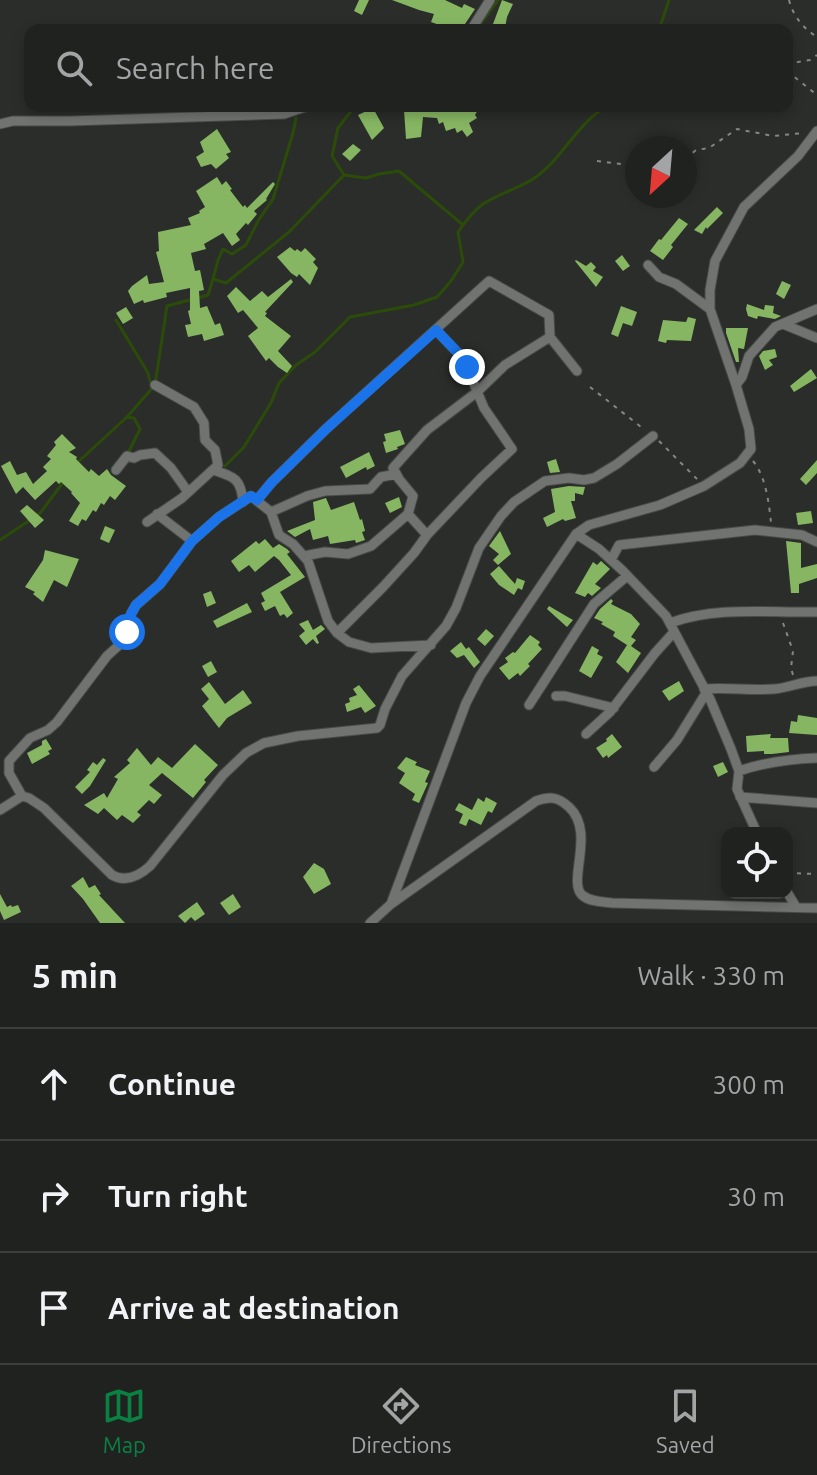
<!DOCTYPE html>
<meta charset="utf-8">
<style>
:root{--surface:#202220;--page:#282a29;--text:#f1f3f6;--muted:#a2a4a5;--line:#3d3f3e;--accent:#0b8043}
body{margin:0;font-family:Ubuntu,sans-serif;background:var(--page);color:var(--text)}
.controls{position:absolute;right:24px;bottom:24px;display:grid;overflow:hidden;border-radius:16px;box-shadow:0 4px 12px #0003}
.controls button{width:72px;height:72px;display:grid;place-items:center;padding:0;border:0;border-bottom:2px solid var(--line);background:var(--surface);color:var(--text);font:40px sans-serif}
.compass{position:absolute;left:625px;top:136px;width:72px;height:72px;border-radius:50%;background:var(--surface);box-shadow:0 4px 12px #0003;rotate:206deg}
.stop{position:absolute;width:24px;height:24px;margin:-18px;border:6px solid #1a73e8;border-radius:50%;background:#fff}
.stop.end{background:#1a73e8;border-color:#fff;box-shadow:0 2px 8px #0008}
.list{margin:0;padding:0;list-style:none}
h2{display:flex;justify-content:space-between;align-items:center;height:104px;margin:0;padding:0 32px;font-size:34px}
h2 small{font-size:26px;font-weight:400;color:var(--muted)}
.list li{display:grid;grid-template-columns:52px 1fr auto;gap:24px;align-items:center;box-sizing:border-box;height:112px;padding:0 32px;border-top:2px solid var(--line)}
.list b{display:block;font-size:30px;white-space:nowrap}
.list em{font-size:26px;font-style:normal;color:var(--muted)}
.icon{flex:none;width:44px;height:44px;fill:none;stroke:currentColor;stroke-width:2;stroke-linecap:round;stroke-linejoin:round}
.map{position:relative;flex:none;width:817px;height:923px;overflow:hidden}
.search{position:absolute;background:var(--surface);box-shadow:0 4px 12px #0003;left:24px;right:24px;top:24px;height:88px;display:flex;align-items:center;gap:20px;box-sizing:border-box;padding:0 28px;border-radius:16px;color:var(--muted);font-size:30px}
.sheet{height:440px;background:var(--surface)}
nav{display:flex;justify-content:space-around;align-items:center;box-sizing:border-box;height:112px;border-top:2px solid var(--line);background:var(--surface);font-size:22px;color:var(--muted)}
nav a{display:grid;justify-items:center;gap:4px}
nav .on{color:var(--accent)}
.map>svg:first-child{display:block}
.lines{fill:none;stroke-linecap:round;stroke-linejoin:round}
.stream{stroke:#2b4c08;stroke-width:3}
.building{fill:#86b662}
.minor-casing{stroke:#494b49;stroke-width:11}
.path{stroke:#858785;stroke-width:2;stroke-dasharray:4 6;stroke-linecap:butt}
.minor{stroke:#717370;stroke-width:9}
.route{stroke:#1a73e8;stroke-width:10}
</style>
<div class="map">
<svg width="817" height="923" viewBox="0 0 817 923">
<rect width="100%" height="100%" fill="#2b2d2a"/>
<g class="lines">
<!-- stream -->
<path class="stream" d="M476,30L498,0
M659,30L669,0
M344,175L366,178L379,174L399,171L463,225
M213,279L218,260L223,249L232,254L246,245L258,221L273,199L293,133L296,118
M116,320L148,373L150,381L155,385
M127,417L134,418L140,429L129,451
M78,462L127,417L155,385L167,306L208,295L213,279L226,283L289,232L344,175L332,156L338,128L355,106
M225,466L244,447L271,403L279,383L296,365L315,352L350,317L414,305L437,297L451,281L463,262L458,232C465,222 473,211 483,204C498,194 517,189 533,179C562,160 576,124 607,106
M36,516L41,512L64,481
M0,540L30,520"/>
</g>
<!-- building -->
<path class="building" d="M359,0H369L362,15L354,11Z
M392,0H445L462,8L464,4L475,9L461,30H453L431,22L434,14L419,10Z
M502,0L513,4L507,17L505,28L493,24Z
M434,106H480L475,115L477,118L469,123L473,132L467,137L462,130L457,133L455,128L446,131L443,122L439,124L437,118L423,117L421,137L406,139L404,110L421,111V107L434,108Z
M373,108L384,128L372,140L358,115Z
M217,129L231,152L226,154L229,158L216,169L211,164L201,167L196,157L204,152L200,142Z
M353,144L361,150L350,161L342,154Z
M217,177L222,185L226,181L232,189L230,190L243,207L245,205L247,208L273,182L275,184L266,199L267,200L254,211L257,214L248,225L246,223L236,234L240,240L232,246L223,233L204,244L206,249L191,253L195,271L200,270L204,290L199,291L200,308L207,306L215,325L220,323L224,335L204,341L202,334L188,337L185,325L191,324L188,311L190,310V288L166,293L167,297L144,303L143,300L134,304L128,291L132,286L147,275L149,284L164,282L156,252L159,251L158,232L191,225L188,218L200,213L199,211L205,207L196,191Z
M717,207L723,213L707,229L706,227L702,234L694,230Z
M679,218L688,224L671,245L673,247L663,260L650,251L659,239L661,240Z
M290,247L295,251L297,249L301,252L305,248L316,259L313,262L318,268L310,285L299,274L297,277L291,273L277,257Z
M622,255L630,266L623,271L615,261Z
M576,260L586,266L591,262L596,267L593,271L603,277L596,287L575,261Z
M291,279L293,282L265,312L267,313L265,316L291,336L278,351L292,366L287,373L278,367L269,358L266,361L248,336L258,328L243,310L238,313L227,296L236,287L250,301L262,291L268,297Z
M782,281L791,285L784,299L776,294Z
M747,304L764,310L765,305L774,306L773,313L781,316L775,319L758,316L757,319L748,316L746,309Z
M621,306L637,312L632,326L623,323L618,337L611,334Z
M126,307L133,318L123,324L116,313Z
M688,317L696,319L691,341L667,340L666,343L658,341L663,320L686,322Z
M726,328H748L744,349L738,348L739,362H736L726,333Z
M775,349L777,357L769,360L773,365L765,370L759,356L763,351Z
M811,369L817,378L794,392L790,386Z
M400,430L405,444L397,447L398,449L386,453L383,442L386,441L384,434Z
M62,434L76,448L69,452L77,457L76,459L89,472L91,469L99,476L107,469L111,475L126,486L115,500L110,496L104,505L101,503L96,512L93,510L86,521L82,519L78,526L69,521L80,503L71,493L72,492L61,482L59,484L56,481L35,500L23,487L16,494L1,466L10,461L17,475L26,472L33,484L47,471L43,467L51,459L47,456L56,445L54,442Z
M369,452L375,466L367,470L366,467L346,478L340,467Z
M556,459L560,472L550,473L547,462Z
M817,460V473L806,485L800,479Z
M569,486L585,487L583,495L575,493V501H571L576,518L565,521L563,519L547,527L543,518L555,512L551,489Z
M399,497L402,507L390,513L385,503Z
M326,498L331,510L354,502L360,520L362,519L365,531L362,532L365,540L356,543L355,540L330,544L328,536L313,540L310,529L295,537L287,531L315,520L313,502Z
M27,505L44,520L35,528L20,511Z
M811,511L813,523L798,525L796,513Z
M105,526L115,530L109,543L100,539Z
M500,531L511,554L498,565L493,560L499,554L489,546Z
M265,539L273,548L279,544L287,549L290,552L287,554L305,577L280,592L293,613L287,618L284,614L280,616L275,606L265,611L261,603L265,601L261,593L291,575L279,560L274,556L255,572L249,565L239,572L231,561L256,541L259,544Z
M786,541L801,543V568L817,564V578L799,584V593H791Z
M45,550L79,559L67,587L54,580L43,602L33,594L35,592L25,587L43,560Z
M601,561L610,569L595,584L601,588L592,596L588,593L585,597L575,593L593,562L597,565Z
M499,566L515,584L517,578L525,581L522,590L518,588L514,595L499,585L490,574Z
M211,591L216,603L207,607L203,594Z
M611,599L613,601L611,604L631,614L640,624L631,637L636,640L631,646L641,653L628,673L616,662L627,645L613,636L615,632L601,624L603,622L594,618L600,609Z
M247,603L252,612L217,628L213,621Z
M549,606L566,616L573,620L567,627L547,609Z
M308,620L313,630L321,625L325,629L316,636L319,643L317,644L313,639L306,645L299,636L305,631L299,624Z
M486,629L494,636L485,646L477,639Z
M530,635L540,642L538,645L542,649L528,664L530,666L520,676L518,673L509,680L499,668L508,662L505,658L513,652L515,653Z
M461,642L466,649L469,647L480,662L474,668L464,655L457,658L450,651Z
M592,646L599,650L597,654L603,657L591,678L579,671Z
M211,661L217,672L208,677L202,666Z
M679,681L684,691L669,701L662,691Z
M209,682L225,704L243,690L252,703L227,718L219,728L202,706L209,699L201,689Z
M359,685L376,706L365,713L361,707L347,712L345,704L350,702L349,698L357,695L353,689Z
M798,715L817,718V735L789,733L791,721L797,722Z
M612,734L622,747L608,758L607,755L603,758L596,748L607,741L606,739Z
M771,734L770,738H788L789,752L772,754H764V751L747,752L746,736Z
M46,739L52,749L48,751L50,754L32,764L27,753L42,745V741Z
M195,744L218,765L204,780L206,782L193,798L162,773L149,785L162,795L154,804L149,800L137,812L141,815L133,823L122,815L117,820L104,808L98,814L84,805L104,793L107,798L118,779L114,777L130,763L127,760L137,748L151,765L158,757L172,768Z
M406,757L417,762L415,765L430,771L425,782L428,783L419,803L412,800L415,794L399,783L405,773L397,768Z
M103,758L106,760L90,786L82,794L75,787L90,772L87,770L93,762L97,765Z
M723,762L728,772L718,777L713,766Z
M486,797L497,803L492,813L488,811L481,825L469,819L466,826L459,823L463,814L455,810L459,803L472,810L478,798L484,802Z
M314,863L324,869L331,884L314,894L303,877Z
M83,877L89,888L95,885L101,894L99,895L125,923H100L83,899L71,886Z
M0,894L7,907L11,905L12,907L18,905L21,912L4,920L0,911Z
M233,894L241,907L229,915L220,903Z
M197,902L205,914L195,921L191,917L185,923L178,916Z"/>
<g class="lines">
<defs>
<path id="minor" d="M471,30L490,0
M0,124L13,121H71L284,114L308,106
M648,265L659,277L676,284L710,309
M783,324L817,338
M736,385L742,377L749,356L775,327L817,309
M116,470L127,456L134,458L140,455L155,453L171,468L188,492
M213,470C234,477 241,478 243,502
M257,500L272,482L326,429L489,281L549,315L550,337
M271,512L307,496L325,491L370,489L381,477L396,474
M157,514L192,541L219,517L251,496L271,512L279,535L293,544L308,561L328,621L337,633L349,642L371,648L431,645
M408,514L413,496L399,479L393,468L427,430L477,392L505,365L550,337L577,371
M147,522L182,498L218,465L215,450L205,440L204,423L194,407L155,385
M576,534L599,549L622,570L666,616L710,699L731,749L739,771L737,789L757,833
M304,556L325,552L348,554L371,546L408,514L427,535
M611,560L619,545L755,530L802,535L817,542
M670,623C716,606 768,613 817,612
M337,633L383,587L414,553L427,535L481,478L512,449L484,408L467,367L458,353L436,330
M704,689C728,687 750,691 774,689C789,688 802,681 817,681
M556,696H565L614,708
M529,705L594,604L627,576
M586,734L610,712L655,653L674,632
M654,767L677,740L706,693
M739,771C765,762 789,759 817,758
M22,796L9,773V761L30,738L48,730L57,722L107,656L117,647L123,639L127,632L131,614L136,605L160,584L192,541
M740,797L817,803
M0,810L22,796L29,798L44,808L112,875C126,883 139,876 150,866L223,775L246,753L264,743L298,736L377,728L380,725L385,709L402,676L446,626L456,608L479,548L501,516L514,502L545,481L569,478L584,480L594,478L617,464L653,436
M787,892L796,907
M391,904L466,703L480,676L576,534L589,525L660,505L704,486L740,463L751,449L749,429L736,385L710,309V290L715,261L744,207L798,156L817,131
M370,923L391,904L536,801C551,796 558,797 569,807C596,832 567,881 582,895C590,902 603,902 612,903L817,908"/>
</defs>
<!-- minor casing -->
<use href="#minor" class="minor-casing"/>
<!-- path -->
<path class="path" d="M789,0C793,16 803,28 817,37
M787,64L810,60L817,55
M787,71L817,95
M685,159L696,150L709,148L737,129L773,136L804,133
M597,161L637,166
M590,387L645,430
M659,441L697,479
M753,461C766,477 769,503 771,523
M783,623L793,651L791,668L793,675
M787,873L817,874"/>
<!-- minor -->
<use href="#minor" class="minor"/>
</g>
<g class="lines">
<!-- route -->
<path class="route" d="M127,632L131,614L136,605L160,584L192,541L219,517L251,496L257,500L272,482L326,429L436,330L458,353L467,367"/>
</g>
</svg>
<div class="controls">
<button><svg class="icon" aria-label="locate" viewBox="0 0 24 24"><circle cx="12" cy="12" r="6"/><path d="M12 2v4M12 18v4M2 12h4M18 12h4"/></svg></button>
</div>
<svg class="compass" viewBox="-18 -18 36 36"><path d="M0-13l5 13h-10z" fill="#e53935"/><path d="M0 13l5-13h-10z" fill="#a2a4a5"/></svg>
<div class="stop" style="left:127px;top:632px"></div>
<div class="stop end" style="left:467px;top:367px"></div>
<div class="search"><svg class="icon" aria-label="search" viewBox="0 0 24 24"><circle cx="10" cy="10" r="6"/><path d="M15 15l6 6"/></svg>Search here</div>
</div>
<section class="sheet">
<h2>5 min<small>Walk · 330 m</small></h2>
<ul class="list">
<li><svg class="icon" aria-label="ahead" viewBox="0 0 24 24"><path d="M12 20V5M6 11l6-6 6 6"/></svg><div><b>Continue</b></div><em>300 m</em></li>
<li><svg class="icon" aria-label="right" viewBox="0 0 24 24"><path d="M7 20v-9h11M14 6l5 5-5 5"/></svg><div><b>Turn right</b></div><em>30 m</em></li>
<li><svg class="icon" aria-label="arrive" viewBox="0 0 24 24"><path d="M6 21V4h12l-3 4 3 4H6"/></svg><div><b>Arrive at destination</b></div></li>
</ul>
</section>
<nav>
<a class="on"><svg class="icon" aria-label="map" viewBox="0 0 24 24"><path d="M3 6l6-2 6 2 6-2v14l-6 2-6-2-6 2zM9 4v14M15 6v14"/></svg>Map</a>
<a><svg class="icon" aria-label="directions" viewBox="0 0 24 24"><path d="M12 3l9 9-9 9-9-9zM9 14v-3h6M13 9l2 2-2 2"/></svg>Directions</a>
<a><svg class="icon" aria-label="saved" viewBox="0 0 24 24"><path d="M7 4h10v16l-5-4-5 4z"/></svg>Saved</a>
</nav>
